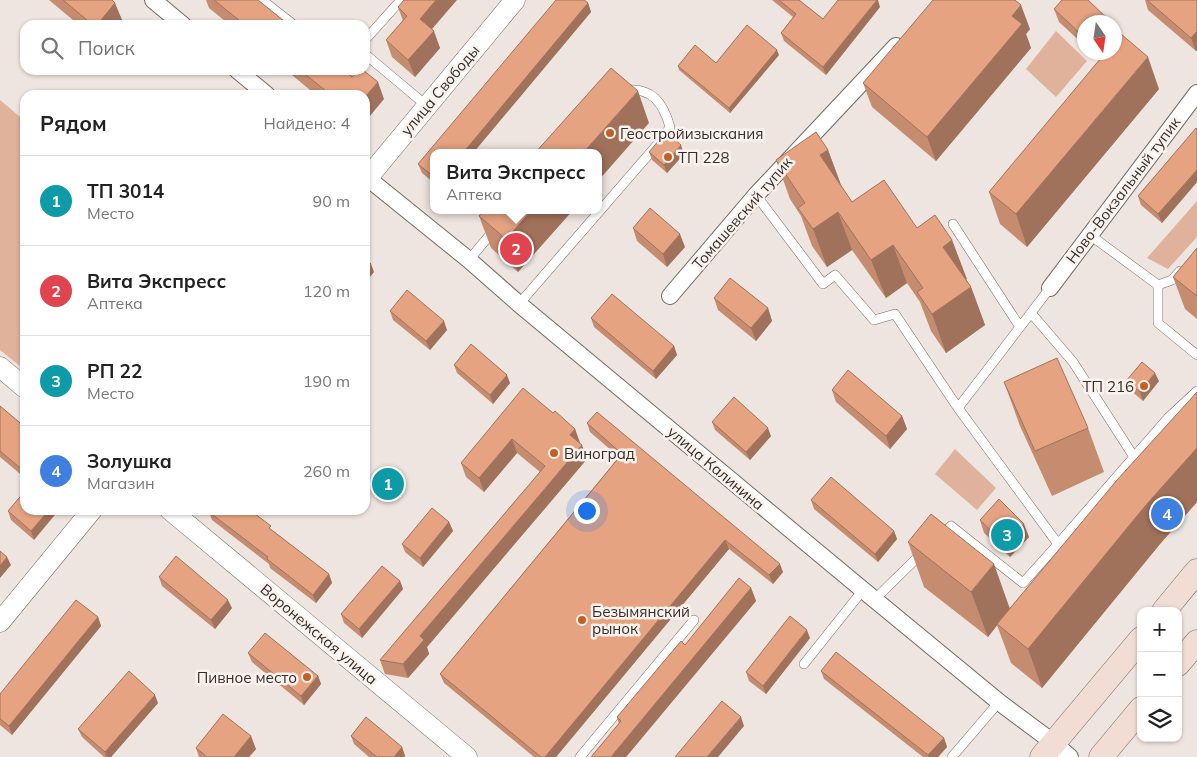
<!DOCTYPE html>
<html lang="ru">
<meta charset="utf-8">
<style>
:root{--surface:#fff;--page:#f2f2f2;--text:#222;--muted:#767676;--line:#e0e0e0;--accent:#b45309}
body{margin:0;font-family:Mulish,sans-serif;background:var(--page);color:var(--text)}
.controls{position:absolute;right:15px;bottom:15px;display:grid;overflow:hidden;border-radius:10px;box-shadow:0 1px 4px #0004}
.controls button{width:45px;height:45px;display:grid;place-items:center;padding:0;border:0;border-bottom:1px solid var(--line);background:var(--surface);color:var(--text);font:25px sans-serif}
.compass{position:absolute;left:1077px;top:15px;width:45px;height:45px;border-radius:50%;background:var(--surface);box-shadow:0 1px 4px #0004;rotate:167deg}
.you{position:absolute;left:586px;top:510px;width:18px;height:18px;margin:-12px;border:4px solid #fff;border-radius:50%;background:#1a73e8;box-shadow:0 0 0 8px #1a73e833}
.badge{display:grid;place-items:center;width:32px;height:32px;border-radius:50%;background:var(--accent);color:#fff;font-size:16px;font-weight:700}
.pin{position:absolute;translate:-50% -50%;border:2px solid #fff;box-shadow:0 1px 5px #0006}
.popup{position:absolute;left:430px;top:149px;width:172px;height:65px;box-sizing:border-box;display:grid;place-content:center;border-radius:10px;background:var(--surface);filter:drop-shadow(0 1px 4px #0005);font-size:16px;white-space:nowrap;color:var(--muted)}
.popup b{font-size:19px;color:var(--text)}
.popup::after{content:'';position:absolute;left:50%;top:100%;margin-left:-10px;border:10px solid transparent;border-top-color:var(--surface)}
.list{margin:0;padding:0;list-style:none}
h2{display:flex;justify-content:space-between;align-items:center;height:65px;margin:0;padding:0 20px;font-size:21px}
h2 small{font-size:16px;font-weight:400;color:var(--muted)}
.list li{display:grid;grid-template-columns:32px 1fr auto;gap:15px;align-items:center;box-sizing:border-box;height:90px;padding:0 20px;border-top:1px solid var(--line)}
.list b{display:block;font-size:19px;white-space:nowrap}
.list p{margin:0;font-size:16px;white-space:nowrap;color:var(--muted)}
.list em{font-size:16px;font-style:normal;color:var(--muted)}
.icon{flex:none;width:28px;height:28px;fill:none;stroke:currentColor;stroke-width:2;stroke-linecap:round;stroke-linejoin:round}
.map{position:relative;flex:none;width:1197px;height:757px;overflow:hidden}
.search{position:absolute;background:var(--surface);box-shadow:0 1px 4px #0004;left:20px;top:20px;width:350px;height:55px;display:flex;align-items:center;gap:12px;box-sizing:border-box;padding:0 18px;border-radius:15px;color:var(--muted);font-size:19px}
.panel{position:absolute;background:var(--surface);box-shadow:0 1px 4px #0004;left:20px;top:90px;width:350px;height:425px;border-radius:15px}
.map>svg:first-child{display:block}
.green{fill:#e0b29b}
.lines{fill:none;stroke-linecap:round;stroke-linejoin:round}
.service-casing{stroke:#726a66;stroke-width:10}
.minor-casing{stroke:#726a66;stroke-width:18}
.tertiary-casing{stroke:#726a66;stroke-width:21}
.secondary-casing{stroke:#726a66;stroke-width:25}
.service{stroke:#fff;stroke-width:9}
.minor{stroke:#fff;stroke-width:16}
.tertiary{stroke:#fff;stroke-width:20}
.secondary{stroke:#f1ddd3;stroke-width:24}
.wall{fill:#c68c70}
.shaded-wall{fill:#a1725b}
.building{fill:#e6a382;stroke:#a1725b}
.poi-dot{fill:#c36025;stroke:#fcf2ed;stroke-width:2}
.labels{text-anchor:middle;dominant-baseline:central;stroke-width:5;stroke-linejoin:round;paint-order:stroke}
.street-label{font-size:15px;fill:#312e2c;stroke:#fcf2ed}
.poi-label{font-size:15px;fill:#312e2c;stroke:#fcf2ed;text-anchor:start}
</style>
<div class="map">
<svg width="1197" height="757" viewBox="0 0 1197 757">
<rect width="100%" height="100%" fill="#eee5e0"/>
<!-- green -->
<path class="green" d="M1056,31L1087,61L1056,97L1026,69Z
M0,100L25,121V370L0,350Z
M1197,201V237L1168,269L1147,258Z
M955,449L996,488L977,510L935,474Z"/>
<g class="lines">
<defs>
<path id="service" d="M262,0L294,25
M365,40L401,0
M365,54L427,106
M756,195L823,284L835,275L874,320L895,314L958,408
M953,224L1020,327
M1090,235L1158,285V323L1197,355
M469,260L494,230
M1158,285L1172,280L1180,271
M519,304L663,138L670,127C663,102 652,88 626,90
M1031,313L1073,362L1134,457
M940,536L951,526L1023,583L1058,544L958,408L1050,288
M1058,544L1168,418L1197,391
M875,599L923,552
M804,664L863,590
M580,757L694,620
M952,757L999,702"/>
<path id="minor" d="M153,0L183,25
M237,70L267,95
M365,176L469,260L519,304L863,590L999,702L1054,743L1070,757
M1050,288L1197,93
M670,296L756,195L896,46"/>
<path id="tertiary" d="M365,181L515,0
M0,367L25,388
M170,510L467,757
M0,622L92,510"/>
<path id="secondary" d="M1164,611L1197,571
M1178,664L1197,642
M1042,757L1141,639
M1101,757L1141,709"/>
</defs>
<!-- service casing -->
<use href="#service" class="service-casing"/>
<!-- minor casing -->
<use href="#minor" class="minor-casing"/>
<!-- tertiary casing -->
<use href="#tertiary" class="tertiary-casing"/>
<!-- secondary casing -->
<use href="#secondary" class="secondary-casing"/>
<!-- service -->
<use href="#service" class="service"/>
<!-- minor -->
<use href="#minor" class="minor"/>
<!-- tertiary -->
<use href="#tertiary" class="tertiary"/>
<!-- secondary -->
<use href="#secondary" class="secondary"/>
</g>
<!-- wall -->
<path class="wall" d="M49,0H112L122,20L117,25H79Z
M206,0H258L289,25H230L209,8Z
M772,0H799L823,19L880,7L826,75L784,41L781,33L793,17Z
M1145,0H1197V50L1196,51L1148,10Z
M588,3L591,12L473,153H434V183L422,173L418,164Z
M398,7L431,29L440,48L415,77L392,57L386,40L403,21Z
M1054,9L1084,22V45L1059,22Z
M1030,29L1026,34L1031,48L936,161L872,107L863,83Z
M779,55L730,113L679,70L678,66L716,63Z
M286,70H344L384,99L365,95H316Z
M1159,89L1027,247L1000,224L989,192Z
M1197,129V182L1162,223L1141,205L1138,196Z
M828,150L841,185L852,202L917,228L952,240L966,279L971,287L985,325L946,353L931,331L920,302L907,283L886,298L852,250L827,267L812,246L801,216L790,199L776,160Z
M649,152L684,154L667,173L652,160Z
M573,210L518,272L491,248L479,216Z
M633,228L685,247L667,267L637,241Z
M1197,248V319L1185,309L1173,277Z
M714,298L768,308L772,321L756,341L718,310Z
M390,311L447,330L430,350L393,320Z
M591,318L674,346L677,355L656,379L594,327Z
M454,365L510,383L493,404L457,373Z
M1126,381H1159L1143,401L1130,390Z
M1004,382L1088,428L1104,472L1052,496L1020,426Z
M832,390L902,416L907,429L890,449L836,402Z
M1197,392V502L1160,544L1042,688L1011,663L997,625L988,637L924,587L908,542L1010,608Z
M0,406L25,427V478L0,457Z
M553,413L575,429L580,443L587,459L427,647L429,654L408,678L385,674L380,660L540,472L517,453L484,492L466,477L461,463Z
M712,422L771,436L750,460L715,430Z
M587,423L783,572L773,584L729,549L556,757H534L444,683L440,674L619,457L590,432Z
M25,491L34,540L11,520L8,511Z
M811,500L894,531L897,539L878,562L814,509Z
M209,512L272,530L329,574L332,583L316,603L270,568L269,564L212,520Z
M980,520L1029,537L1010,557L984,533Z
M449,522L453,531L423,567L405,552L402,544Z
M159,577L232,608L215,629L162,586Z
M400,581L403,589L362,638L344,623L341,614Z
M751,588L756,601L626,757H591L619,724L617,717L685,645Z
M98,617L101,626L12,735L0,725V694Z
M810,638L766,694L749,681L746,672Z
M248,653L318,676L321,684L304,705L252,662Z
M821,671L944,738L947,747L938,757H923L824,679Z
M158,703L111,757H104L82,737L78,729Z
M351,736L402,747L405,756L404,757H369L354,744Z
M196,748L256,749L249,757H199Z"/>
<!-- shaded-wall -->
<path class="shaded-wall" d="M436,0H457L426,36L420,19Z
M877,0H878L880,7L826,75L823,67Z
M115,3L122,20L117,25H97Z
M588,3L591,12L473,153H463Z
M1021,5L1030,29L1026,34L1031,48L936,161L927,137L1012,16Z
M434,31L440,48L415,77L408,60Z
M1197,31V50L1196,51L1191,38Z
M777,50L779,55L730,113L729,108Z
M1148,57L1159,89L1027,247L1016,214Z
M378,82L384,99L365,122V97Z
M638,91L649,123L598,181V153H583Z
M681,145L684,154L667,173L664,165Z
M828,150L842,188L820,155Z
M1197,170V182L1162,223L1158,214Z
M532,210H573L518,272L506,239Z
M838,212L852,250L827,267L813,229Z
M680,234L685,247L667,267L663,254Z
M952,240L967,279L957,285L943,247Z
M893,245L907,283L886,298L871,260Z
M371,264L374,272L365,283V271Z
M971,287L985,325L946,353L932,314Z
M768,308L772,321L756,341L751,328Z
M444,321L447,330L430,350L426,341Z
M674,346L677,355L656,379L653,371Z
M1155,373L1159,381L1143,401L1140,392Z
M507,375L510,383L493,404L490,395Z
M902,416L907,429L890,449L886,436Z
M768,428L771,436L750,460L746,452Z
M575,429L580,443L575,449L570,435Z
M512,439L517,453L484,492L479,478Z
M582,445L587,459L427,647L429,654L408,678L403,664L420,636Z
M1197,448V502L1160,544L1042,688L1028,649L1146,505Z
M49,510H59L34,540L31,531Z
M449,522L453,531L423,567L420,558Z
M1024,524L1029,537L1010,557L1005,544Z
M894,531L897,539L878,562L875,554Z
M725,540L729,549L556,757H545Z
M7,557L11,565L0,578V566Z
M780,564L783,572L773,584L769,575Z
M994,564L1010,609L988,637L971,592Z
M329,574L332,583L316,603L313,595Z
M400,581L403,589L362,638L359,629Z
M751,588L756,601L626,757H611Z
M228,600L232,608L215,629L211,620Z
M98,617L101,626L12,735L9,726Z
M807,630L810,638L766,694L763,686Z
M318,676L321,684L304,705L301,696Z
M155,695L158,703L111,757H107L105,752Z
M741,717L744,726L718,757H707Z
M251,736L256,749L249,757H234Z
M944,738L947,747L938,757H929L928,755Z
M402,747L405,756L404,757H394Z"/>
<!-- building -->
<path class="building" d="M63,0H112L115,3L97,25H93Z
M214,0H258L289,25H245Z
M404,0H436L420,19L434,31L408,60L386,40L407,16L398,7Z
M556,0H584L588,3L463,153H434V177L418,164Z
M779,0H799L823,19L838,0H877L823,67L781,33L796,14Z
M933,0H1015L1021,5L1012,16L1022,24L927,137L863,83Z
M1062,0H1088L1111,22H1084V37L1054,9Z
M1147,0H1197V31L1191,38Z
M747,25L777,50L729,108L678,66L695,45L716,63Z
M1121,34L1148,57L1016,214L989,192L1106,52H1114V42Z
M611,68L638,91L583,153H535Z
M300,70H344L352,77L358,70H363L378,82L365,97V95H331Z
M1196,128L1197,129V170L1158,214L1138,196Z
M666,132L681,145L664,165L649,152Z
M816,132L828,150L820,155L852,202L884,180L917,228L935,215L952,240L943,247L971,287L932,314L917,292L923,288L893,245L871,260L838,212L813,229L798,208L805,203L776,160Z
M650,208L680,234L663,254L633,228Z
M484,210H532L506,239L479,216Z
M1197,248V296L1173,277Z
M365,259L371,264L365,271Z
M730,278L768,308L751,328L714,298Z
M407,290L444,321L426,341L390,311Z
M612,294L674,346L653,371L591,318Z
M471,344L507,375L490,395L454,365Z
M1057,358L1088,428L1035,451L1004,382Z
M1142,362L1155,373L1140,392L1126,381Z
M848,370L902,416L886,436L832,390Z
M523,388L553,413L555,411L575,429L570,435L582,445L420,636L424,640L403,664L380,660L545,466L512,439L479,478L461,463Z
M1197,392V448L1146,505L1028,649L997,624L1117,480Z
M734,397L768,428L746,452L712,422Z
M0,406L25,427V472L0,451Z
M597,412L780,564L769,575L725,540L545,757H541L440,674L622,454L587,423Z
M831,477L894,531L875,554L811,500Z
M25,491V510H49L31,531L8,511Z
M999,499L1024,524L1005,544L980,520Z
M432,508L449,522L420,558L402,544Z
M210,510H250L271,526L269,528L329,574L313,595L267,559L268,557L209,512Z
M931,514L994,564L971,592L908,542Z
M0,551L7,557L0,566Z
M176,556L228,600L211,620L159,577Z
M382,566L400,581L359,629L341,614Z
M739,578L751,588L611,757H591L621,721L617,717L681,641L685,645Z
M76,600L98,617L9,726L0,719V694Z
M790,616L807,630L763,686L746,672Z
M265,633L318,676L301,696L248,653Z
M836,652L944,738L928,755L821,671Z
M129,671L155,695L105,752L78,729Z
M722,701L741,717L707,757H675Z
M223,714L251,736L234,757H207L196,748Z
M366,717L402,747L394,757H377L351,736Z"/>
<!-- markers -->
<g class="poi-dot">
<circle cx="610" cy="133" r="5"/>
<circle cx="668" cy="157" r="5"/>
<circle cx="1144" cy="386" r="5"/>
<circle cx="554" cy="453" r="5"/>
<circle cx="582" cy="620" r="5"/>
<circle cx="307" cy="677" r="5"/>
</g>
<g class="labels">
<!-- street labels -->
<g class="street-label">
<text transform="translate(440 90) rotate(-50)">улица Свободы</text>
<text transform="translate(1123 190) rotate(-53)">Ново-Вокзальный тупик</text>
<text transform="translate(742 213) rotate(-49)">Томашевский тупик</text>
<text transform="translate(716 468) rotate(40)">улица Калинина</text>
<text transform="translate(319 634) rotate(40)">Воронежская улица</text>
</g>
<!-- poi labels -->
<g class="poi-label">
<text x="620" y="133">Геостройизыскания</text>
<text x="678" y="157">ТП 228</text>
<text x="1134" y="386" text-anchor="end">ТП 216</text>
<text x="564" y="453">Виноград</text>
<text x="592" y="611">Безымянский<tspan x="592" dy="17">рынок</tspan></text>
<text x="297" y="677" text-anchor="end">Пивное место</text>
</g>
</g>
</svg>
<div class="controls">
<button>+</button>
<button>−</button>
<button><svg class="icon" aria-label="layers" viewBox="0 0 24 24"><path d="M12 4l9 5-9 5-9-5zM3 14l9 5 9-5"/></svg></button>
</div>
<svg class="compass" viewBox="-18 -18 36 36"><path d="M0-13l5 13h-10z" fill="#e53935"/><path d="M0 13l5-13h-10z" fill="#767676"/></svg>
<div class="you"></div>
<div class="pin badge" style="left:388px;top:484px;background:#0f9aa8">1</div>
<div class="pin badge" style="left:516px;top:249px;background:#e0444e">2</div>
<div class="popup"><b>Вита Экспресс</b>Аптека</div>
<div class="pin badge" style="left:1007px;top:535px;background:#0f9aa8">3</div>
<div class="pin badge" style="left:1167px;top:514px;background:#3f7fe0">4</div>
<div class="search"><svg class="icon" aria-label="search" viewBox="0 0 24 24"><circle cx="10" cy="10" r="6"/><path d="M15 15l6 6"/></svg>Поиск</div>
<section class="panel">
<h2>Рядом<small>Найдено: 4</small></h2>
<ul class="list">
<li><span class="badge" style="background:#0f9aa8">1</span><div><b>ТП 3014</b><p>Место</p></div><em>90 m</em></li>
<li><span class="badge" style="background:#e0444e">2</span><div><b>Вита Экспресс</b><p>Аптека</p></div><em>120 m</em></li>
<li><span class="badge" style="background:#0f9aa8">3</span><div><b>РП 22</b><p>Место</p></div><em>190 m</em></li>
<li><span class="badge" style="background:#3f7fe0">4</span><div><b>Золушка</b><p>Магазин</p></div><em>260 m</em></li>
</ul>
</section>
</div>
